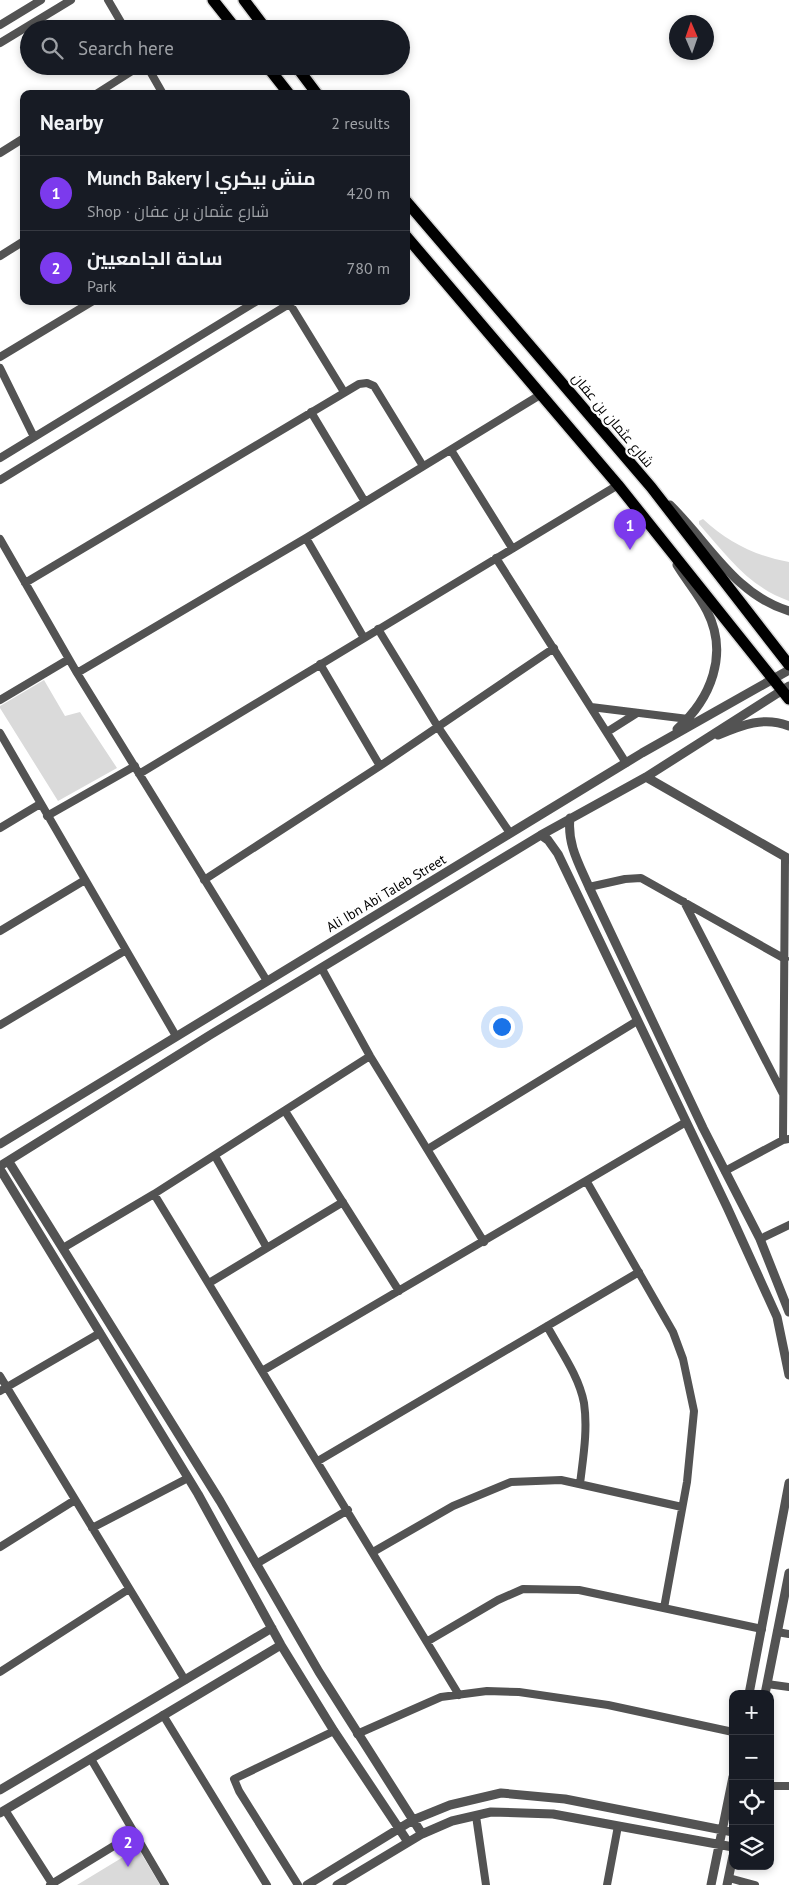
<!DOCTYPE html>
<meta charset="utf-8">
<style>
:root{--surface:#171b24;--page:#20242c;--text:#f1f3f6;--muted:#9ea1a6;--line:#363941;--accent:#7c3aed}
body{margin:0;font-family:"PT Sans",Cairo,sans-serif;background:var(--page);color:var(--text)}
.controls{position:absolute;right:15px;bottom:15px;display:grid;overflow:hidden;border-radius:10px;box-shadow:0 2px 8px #0003}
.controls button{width:45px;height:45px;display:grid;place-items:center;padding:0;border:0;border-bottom:1px solid var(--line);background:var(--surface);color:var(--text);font:25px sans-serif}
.compass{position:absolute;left:669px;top:15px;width:45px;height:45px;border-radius:50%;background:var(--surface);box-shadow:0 2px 8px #0003;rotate:358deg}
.you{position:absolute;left:501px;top:1026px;width:18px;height:18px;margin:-12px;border:4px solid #fff;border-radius:50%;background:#1a73e8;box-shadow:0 0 0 8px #1a73e833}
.badge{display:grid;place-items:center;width:32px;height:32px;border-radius:50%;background:var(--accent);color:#fff;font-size:16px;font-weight:700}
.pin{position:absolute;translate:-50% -41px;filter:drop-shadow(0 1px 2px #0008)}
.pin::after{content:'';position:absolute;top:26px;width:18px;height:15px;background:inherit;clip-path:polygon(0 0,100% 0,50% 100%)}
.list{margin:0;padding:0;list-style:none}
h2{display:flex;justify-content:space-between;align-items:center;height:65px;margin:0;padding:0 20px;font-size:21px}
h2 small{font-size:16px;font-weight:400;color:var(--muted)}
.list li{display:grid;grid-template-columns:32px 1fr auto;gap:15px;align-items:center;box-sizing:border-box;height:75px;padding:0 20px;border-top:1px solid var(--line)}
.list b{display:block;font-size:19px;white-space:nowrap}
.list p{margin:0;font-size:16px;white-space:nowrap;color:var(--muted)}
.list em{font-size:16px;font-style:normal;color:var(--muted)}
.icon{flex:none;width:28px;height:28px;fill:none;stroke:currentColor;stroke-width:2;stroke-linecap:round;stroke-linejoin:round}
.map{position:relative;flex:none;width:789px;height:1885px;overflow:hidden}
.search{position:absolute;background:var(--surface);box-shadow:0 2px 8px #0003;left:20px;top:20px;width:390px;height:55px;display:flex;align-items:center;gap:12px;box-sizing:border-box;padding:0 18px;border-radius:28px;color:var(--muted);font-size:19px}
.panel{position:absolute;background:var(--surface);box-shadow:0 2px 8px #0003;left:20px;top:90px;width:390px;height:215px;border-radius:10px}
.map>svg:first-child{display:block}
.green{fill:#dadada}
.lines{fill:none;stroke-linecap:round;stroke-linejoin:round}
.primary-casing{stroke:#dbdbdb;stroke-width:14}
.minor{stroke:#535353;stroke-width:8}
.tertiary{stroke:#535353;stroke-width:9}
.primary{stroke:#000;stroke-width:11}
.labels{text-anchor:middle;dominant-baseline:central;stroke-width:4.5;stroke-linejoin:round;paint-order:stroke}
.street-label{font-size:14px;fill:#000;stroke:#fff}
</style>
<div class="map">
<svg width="789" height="1885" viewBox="0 0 789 1885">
<rect width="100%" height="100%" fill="#fff"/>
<!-- green -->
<path class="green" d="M703,519C728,542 755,556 789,562V601C749,587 727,556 699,524V521Z
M44,680L65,716L80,712L117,768L58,801L0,708V706Z
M138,1848L160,1885H77Z"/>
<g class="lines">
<defs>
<path id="primary" d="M213,0L236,29
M244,0L266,29
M267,66L289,94
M296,66L317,94
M406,201L651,487L789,665
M406,236L618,485L789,699"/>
</defs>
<!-- primary casing -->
<use href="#primary" class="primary-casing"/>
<!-- minor -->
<path class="minor" d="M108,0L125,29
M0,25L41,0
M0,43L71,0
M147,66L163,94
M96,94L140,66
M0,153L24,138
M0,256L24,241
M290,304L344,392
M0,357L93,301
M0,368L34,437
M311,412L365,502
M451,450L512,548
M0,458L257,301
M0,480L294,301
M306,538L364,638
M0,539L77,673L267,981
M496,558L626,763
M25,583L359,384L367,383L374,386L423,466
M378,629L438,727L510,833
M320,664L380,766
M77,673L306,538L540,395
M0,700L69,659
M591,707L688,719
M607,732L637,713
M0,733L176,1036
M139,774L618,485
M47,816L135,766
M0,828L40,804
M204,880L380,766L554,648
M589,887L625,879L641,878L785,959
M684,902L783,1094
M0,931L85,880
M322,969L370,1056L484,1242
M0,1025L126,950
M285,1111L399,1291
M783,1140L785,857
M428,1149L637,1021
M215,1156L267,1248
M725,1171L783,1140L789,1139
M587,1182L673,1332L683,1359L694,1411L687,1482L664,1608
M154,1194L459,1695
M760,1239L789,1225
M63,1248L154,1194L370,1056
M209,1283L343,1202
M547,1326C560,1350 579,1376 584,1403C588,1430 583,1458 580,1484
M262,1371L686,1122
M0,1376L185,1680
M0,1391L100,1333
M318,1461L639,1272
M92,1528L188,1478
M0,1547L75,1500
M373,1552L453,1506L511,1482L561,1480L682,1507
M256,1564L348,1510
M777,1632L789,1634
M428,1641L498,1600L523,1589L579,1590L762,1629
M0,1672L129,1589
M767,1684L789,1687
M163,1715L267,1885
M357,1734L441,1697L487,1691L519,1692L608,1705L733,1732
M91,1759L165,1885
M770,1786H789
M5,1810L53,1885
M476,1816L486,1885
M729,1878L755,1885
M50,1885L135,1833
M298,1885L239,1791L234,1779L334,1731
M607,1885L618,1826"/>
<!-- tertiary -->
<path class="tertiary" d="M670,505C709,543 734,594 789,611
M677,565C686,580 699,595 707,611C729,654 711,699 677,729
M718,735C742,725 764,716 789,726
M646,777L789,859
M570,818C567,844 579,864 589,887L703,1128L760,1239L789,1312
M541,835L548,840L558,854L727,1207L777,1317L789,1375
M0,1144L642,753L789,670
M9,1162L220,1501L319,1672L422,1834
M0,1166L210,1035L541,835L646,777L789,686
M0,1169L198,1494L281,1645L334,1731L408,1842
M749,1694L789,1483
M765,1694L789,1573
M0,1790L272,1628
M0,1813L281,1645
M307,1885L413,1820L450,1805L501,1793L565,1799L733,1832
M337,1885L422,1834L452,1821L491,1812L553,1814L733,1847
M711,1885L733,1777
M727,1885L733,1856"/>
<!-- primary -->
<use href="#primary" class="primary"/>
</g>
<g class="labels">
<!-- street labels -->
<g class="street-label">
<text transform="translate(613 420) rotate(50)">شارع عثمان بن عفان</text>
<text transform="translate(386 893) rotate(-31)">Ali Ibn Abi Taleb Street</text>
</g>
</g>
</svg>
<div class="controls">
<button>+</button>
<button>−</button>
<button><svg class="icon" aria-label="locate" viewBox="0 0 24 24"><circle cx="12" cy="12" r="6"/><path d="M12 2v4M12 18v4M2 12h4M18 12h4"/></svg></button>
<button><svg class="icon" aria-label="layers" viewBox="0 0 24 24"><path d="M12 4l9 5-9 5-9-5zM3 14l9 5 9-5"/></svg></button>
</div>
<svg class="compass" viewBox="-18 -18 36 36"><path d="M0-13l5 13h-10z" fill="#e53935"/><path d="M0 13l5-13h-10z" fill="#9ea1a6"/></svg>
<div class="you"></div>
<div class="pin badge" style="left:630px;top:550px">1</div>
<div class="pin badge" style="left:128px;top:1867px">2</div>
<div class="search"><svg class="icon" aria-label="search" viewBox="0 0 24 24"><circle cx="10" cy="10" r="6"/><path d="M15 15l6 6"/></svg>Search here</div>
<section class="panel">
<h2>Nearby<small>2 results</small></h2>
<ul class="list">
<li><span class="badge">1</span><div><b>Munch Bakery | منش بيكري</b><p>Shop · شارع عثمان بن عفان</p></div><em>420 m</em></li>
<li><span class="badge">2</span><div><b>ساحة الجامعيين</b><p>Park</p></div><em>780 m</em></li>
</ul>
</section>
</div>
